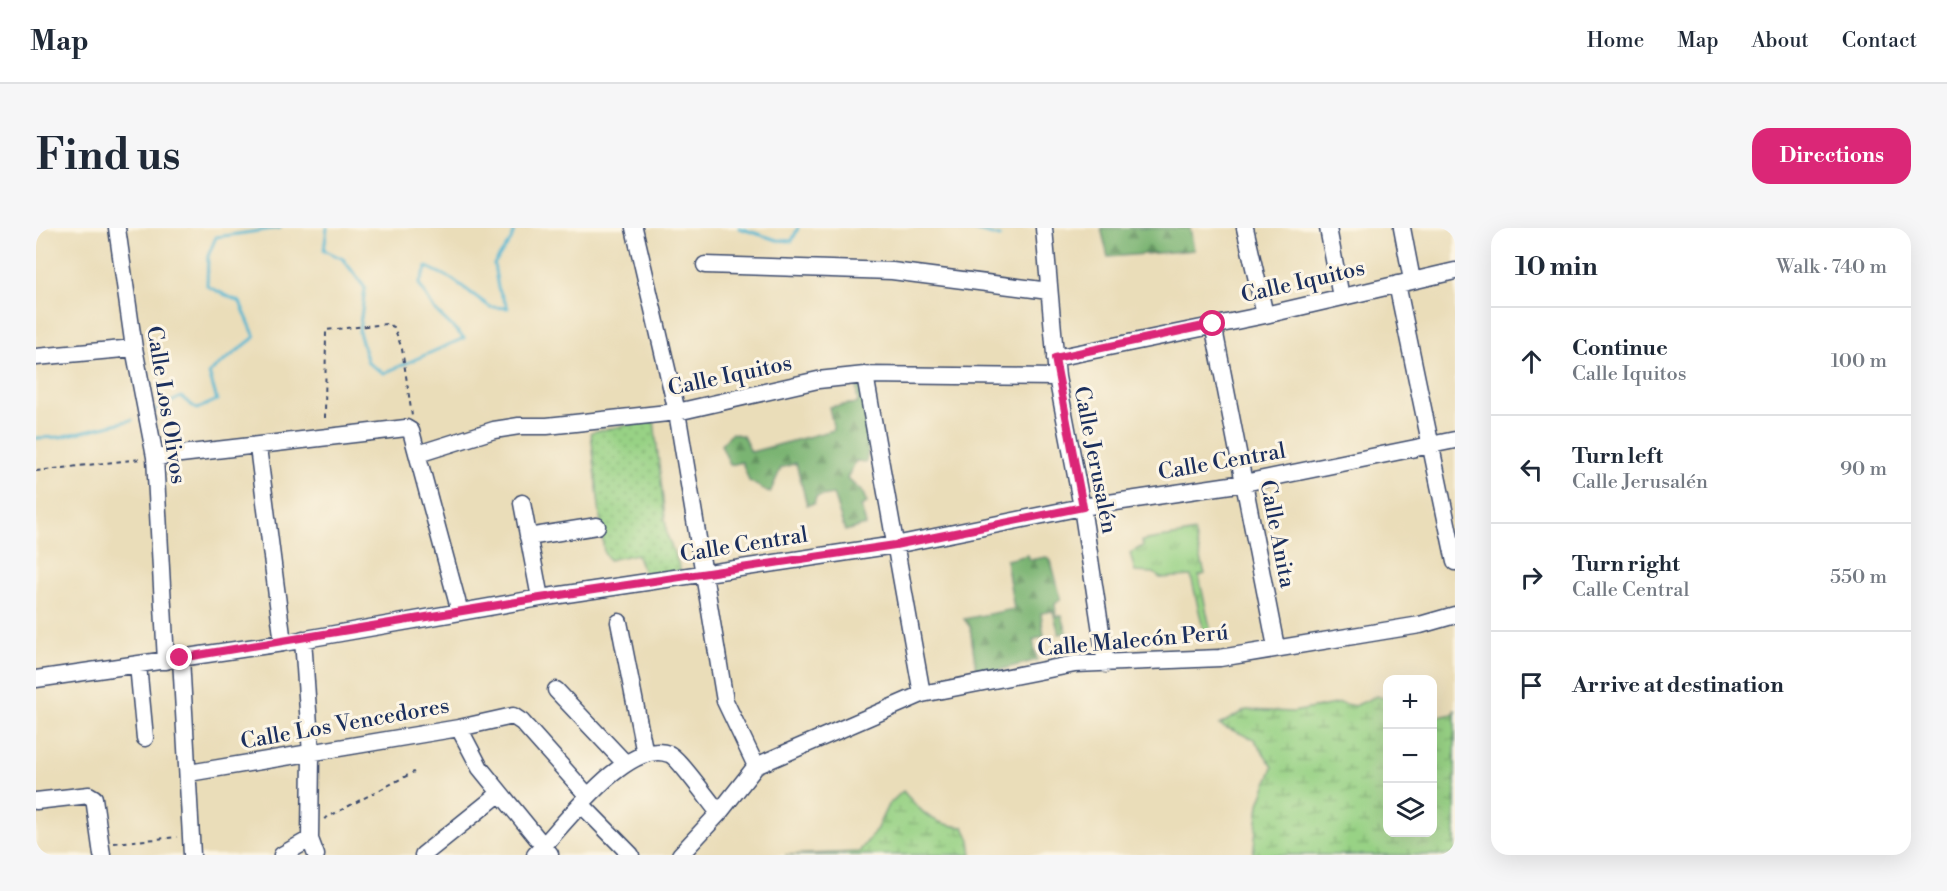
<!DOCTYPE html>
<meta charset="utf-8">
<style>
:root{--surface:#fff;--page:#f6f6f7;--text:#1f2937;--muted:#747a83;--line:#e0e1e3;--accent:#db2777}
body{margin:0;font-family:"Libre Bodoni",serif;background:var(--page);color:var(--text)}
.controls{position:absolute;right:18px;bottom:18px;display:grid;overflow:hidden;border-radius:12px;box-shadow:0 6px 24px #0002}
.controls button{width:54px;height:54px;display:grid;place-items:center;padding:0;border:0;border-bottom:2px solid var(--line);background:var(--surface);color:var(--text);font:30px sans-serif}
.stop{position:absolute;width:18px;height:18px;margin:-14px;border:4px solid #db2777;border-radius:50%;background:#fff}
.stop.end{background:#db2777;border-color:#fff;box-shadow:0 2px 6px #0008}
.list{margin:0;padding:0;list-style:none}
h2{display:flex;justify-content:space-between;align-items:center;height:78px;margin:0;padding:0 24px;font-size:26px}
h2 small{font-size:20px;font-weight:400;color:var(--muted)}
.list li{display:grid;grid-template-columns:39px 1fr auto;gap:18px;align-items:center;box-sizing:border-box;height:108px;padding:0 24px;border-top:2px solid var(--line)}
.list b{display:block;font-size:22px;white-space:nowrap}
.list p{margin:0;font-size:20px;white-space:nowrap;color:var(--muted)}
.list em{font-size:20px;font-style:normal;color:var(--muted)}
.icon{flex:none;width:33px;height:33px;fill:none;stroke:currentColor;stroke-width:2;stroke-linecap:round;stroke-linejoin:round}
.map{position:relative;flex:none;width:1419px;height:627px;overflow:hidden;border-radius:18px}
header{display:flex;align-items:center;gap:36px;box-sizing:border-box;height:84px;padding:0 30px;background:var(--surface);border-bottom:2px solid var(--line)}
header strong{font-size:28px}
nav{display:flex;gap:33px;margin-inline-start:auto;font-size:21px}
.intro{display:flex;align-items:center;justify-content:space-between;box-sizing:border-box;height:144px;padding:0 36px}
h1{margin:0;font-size:42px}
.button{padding:15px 27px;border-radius:18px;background:var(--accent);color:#fff;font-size:21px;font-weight:700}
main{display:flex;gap:36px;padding:0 36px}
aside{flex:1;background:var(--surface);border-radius:18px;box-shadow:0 6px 24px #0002}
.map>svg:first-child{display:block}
.grass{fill:url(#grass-dots);stroke:#5a8072;stroke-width:1.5}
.forest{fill:url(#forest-firs);stroke:#4a7268;stroke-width:1.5}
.wetland{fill:url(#wetland-marsh);stroke:#5a8072;stroke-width:1.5}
.park{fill:url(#park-tufts);stroke:#5a8072;stroke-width:1.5}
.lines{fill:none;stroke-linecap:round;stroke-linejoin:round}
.stream{stroke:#51b4d0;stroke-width:3}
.minor-casing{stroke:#3a496c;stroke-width:19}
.path{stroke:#3a496c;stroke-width:2;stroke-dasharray:4.5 4.5;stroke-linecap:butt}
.minor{stroke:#fff;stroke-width:16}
.route{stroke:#db2777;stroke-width:8}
.labels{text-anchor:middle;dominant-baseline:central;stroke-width:6;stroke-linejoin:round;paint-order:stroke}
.street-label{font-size:22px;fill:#1b2f5e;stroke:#fcf5e5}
</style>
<header>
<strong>Map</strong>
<nav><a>Home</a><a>Map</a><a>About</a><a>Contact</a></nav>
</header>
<div class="intro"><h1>Find us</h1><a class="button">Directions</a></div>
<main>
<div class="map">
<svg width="1419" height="627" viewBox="0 0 1419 627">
<defs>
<pattern id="grass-dots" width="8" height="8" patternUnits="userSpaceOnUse" patternTransform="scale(1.5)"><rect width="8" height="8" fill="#98d285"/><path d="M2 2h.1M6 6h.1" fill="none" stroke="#7bab70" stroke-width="1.8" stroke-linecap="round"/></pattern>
<pattern id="forest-firs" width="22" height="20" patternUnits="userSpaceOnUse" patternTransform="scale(1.5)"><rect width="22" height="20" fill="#7ab472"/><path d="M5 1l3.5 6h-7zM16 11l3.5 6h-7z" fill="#639361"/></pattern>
<pattern id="wetland-marsh" width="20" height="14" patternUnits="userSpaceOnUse" patternTransform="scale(1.5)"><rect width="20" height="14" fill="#98d285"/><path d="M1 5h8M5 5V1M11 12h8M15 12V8" fill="none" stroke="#7bab70"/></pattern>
<pattern id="park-tufts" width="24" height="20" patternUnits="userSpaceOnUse" patternTransform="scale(1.5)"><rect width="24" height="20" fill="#98d285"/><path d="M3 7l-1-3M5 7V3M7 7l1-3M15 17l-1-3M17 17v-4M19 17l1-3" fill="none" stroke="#7bab70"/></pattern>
</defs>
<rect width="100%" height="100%" fill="#fcf5e5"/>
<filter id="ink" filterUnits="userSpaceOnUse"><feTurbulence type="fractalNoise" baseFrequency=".0167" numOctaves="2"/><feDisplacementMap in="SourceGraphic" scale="12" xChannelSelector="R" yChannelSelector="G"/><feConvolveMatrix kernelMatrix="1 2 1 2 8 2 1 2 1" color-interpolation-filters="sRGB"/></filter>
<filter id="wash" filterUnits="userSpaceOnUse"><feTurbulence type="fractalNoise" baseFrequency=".008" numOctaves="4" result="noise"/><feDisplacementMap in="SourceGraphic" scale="24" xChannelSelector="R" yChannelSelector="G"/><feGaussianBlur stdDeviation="1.35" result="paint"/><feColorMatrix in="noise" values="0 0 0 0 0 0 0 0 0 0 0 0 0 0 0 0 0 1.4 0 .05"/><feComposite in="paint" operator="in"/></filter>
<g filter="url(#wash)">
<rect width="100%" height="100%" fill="#eaddb9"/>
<!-- grass -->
<path class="grass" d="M618,192L631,307L645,343L609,347L600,326L573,332L568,325L555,204Z"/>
<!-- forest -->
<path class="forest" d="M1065,0H1154L1158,22L1072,29Z
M820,156L828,161L833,218L830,234L820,233L811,250L827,265L831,275L825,278L830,297L809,303L797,266L780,269L778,276L771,277L760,235L745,240L734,265L713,253L706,234L694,237L685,217L696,205L707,208L715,224L798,202L793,179L822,175Z
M992,327L994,332L1010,329L1015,333L1025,371L1019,376L1020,388H1026L1031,404L1023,406L1017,383L1005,385L1008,408L997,412L1001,432L941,448L934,399L928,391L978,381L970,332Z"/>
<!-- wetland -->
<path class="wetland" d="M1340,468L1351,471L1352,604H1396L1397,490L1417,486L1419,481V627H1217L1223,576L1237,539L1218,511L1183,497L1210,482L1257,484L1304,475L1319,478Z
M867,563C887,586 897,597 928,599L934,612L936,627H749L823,624L840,602L852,577Z"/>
<!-- park -->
<path class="park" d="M1158,304L1169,346L1163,348L1175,404L1168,405L1155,348L1124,350L1118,345L1099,344L1094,325L1107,318L1106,313C1124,309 1140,309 1158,304Z"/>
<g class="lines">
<!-- stream -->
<path class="stream" d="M291,0L288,22L307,31L329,60L323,104L332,135L348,145L428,110L398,81L383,56L391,39L416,51L454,79L472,80L462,60L458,36L475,12L479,0
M703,0L741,12L756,13L762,0
M930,0L964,9
M119,182L145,169L161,181L181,172L173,145L219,109L204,74L171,58L172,28L180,9L244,0
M0,210L24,209L96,192"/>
</g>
</g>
<g filter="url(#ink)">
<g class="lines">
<defs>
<path id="minor" d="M81,0L98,120L119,229L130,433
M598,0L641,184L689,473L720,538
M1008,0L1021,149L1046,279L1070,436
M1209,0L1229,87
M1292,0L1305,69
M1366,0L1376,52
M669,37L856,43L1013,63
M1361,56L1419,334
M1177,96L1240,419
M0,129L98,120
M1019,130L1229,87L1419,43
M829,147L886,466
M222,219L247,415
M382,226L458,202L483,198H511L641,184L782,152L829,147L1021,149
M119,229L370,200L375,203L424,384
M486,275L504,370
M492,309L561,298
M583,394L609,526
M267,411L275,526L274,611L280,627
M145,430L156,627
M102,437L109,510
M0,451L247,415L504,370L859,317L1046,279L1208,255L1419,212
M520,462L589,535
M423,500L444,540L514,626
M153,545L423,500L477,488L486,494L552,568
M0,573L53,567L58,570L66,627
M545,576L595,627
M246,627L274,611
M387,627L463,566
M499,627C525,601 591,509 633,526C642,529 674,574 683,585
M644,627L683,585L720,538L886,466L1039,436L1184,430L1384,397L1419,387"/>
</defs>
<!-- minor casing -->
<use href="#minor" class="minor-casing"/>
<!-- path -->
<path class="path" d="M289,190L290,102L351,96L358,99L366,121L376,188
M0,243L104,231
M288,591L378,544
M78,615L141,609"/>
<!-- minor -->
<use href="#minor" class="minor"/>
</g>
</g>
<g class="lines" filter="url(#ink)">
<!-- route -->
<path class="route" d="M144,430L504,370L859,317L1047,279L1019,130L1177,96"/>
</g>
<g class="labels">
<!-- street labels -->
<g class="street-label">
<text transform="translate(1267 54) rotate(-13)">Calle Iquitos</text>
<text transform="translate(694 148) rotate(-12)">Calle Iquitos</text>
<text transform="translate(130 177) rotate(81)">Calle Los Olivos</text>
<text transform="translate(1059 232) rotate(79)">Calle Jerusalén</text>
<text transform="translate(1186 234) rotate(-10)">Calle Central</text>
<text transform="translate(1241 306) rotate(79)">Calle Anita</text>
<text transform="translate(708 317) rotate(-9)">Calle Central</text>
<text transform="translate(1097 413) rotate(-5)">Calle Malecón Perú</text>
<text transform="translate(309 496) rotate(-10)">Calle Los Vencedores</text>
</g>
</g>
</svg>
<div class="controls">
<button>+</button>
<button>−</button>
<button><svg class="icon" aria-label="layers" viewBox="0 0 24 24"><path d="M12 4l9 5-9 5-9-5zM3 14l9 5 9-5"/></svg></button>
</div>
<div class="stop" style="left:1177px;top:96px"></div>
<div class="stop end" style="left:144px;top:430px"></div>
</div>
<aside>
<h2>10 min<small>Walk · 740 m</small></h2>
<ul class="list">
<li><svg class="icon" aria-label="ahead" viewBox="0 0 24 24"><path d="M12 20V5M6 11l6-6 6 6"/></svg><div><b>Continue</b><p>Calle Iquitos</p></div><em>100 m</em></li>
<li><svg class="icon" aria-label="left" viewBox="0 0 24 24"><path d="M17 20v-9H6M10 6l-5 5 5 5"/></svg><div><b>Turn left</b><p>Calle Jerusalén</p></div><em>90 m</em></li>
<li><svg class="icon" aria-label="right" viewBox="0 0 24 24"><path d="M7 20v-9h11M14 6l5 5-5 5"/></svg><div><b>Turn right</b><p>Calle Central</p></div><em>550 m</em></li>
<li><svg class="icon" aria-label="arrive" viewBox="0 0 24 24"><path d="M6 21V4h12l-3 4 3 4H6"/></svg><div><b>Arrive at destination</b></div></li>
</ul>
</aside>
</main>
